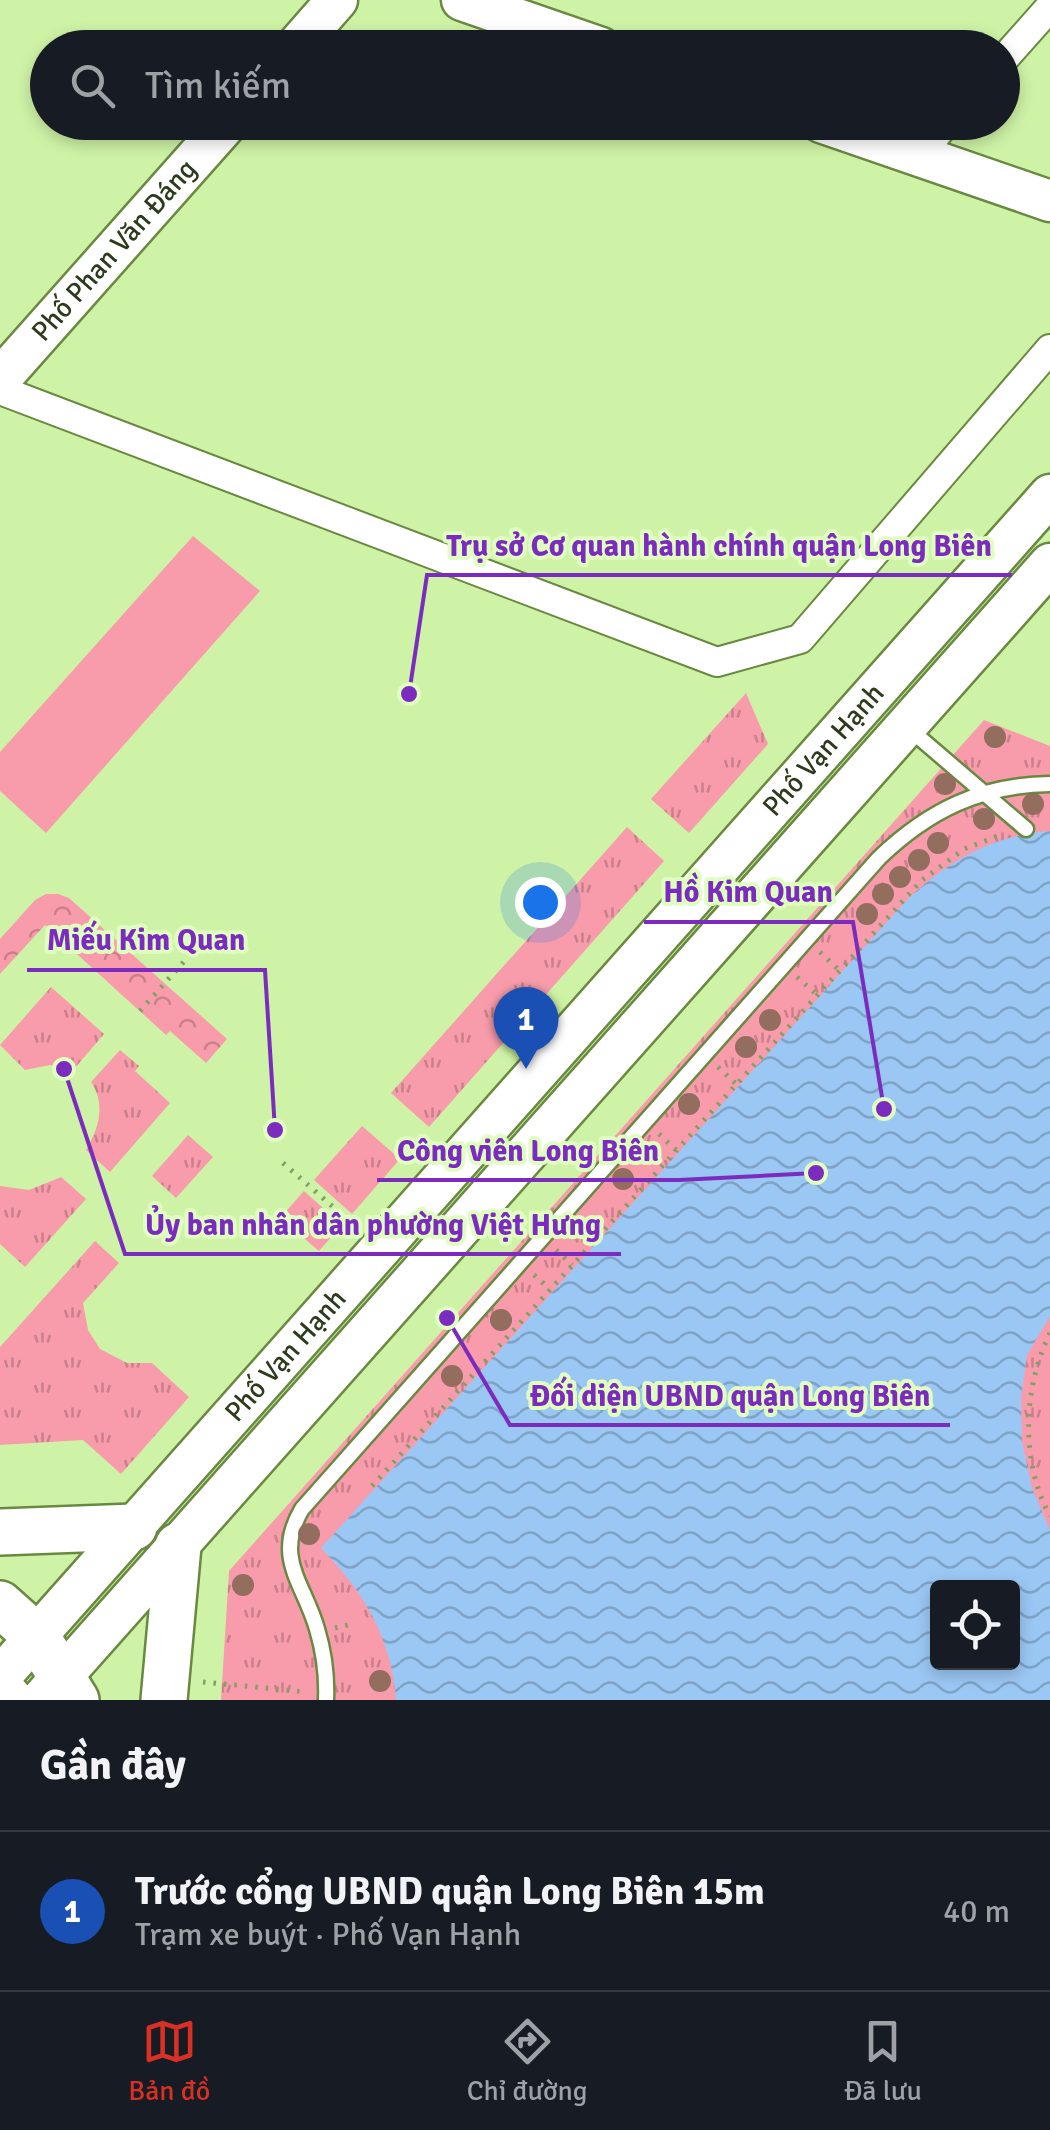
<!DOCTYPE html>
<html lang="vi">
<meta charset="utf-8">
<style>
:root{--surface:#171b24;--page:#20242c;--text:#f1f3f6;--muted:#9ea1a6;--line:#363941;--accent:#d93025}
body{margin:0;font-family:Signika,sans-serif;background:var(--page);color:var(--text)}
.controls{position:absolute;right:30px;bottom:30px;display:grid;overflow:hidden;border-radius:10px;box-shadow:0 5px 15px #0003}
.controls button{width:90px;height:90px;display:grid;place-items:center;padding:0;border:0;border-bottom:2px solid var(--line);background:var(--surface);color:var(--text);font:50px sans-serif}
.you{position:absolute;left:540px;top:902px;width:35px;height:35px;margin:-25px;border:8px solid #fff;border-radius:50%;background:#1a73e8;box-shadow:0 0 0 15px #1a73e833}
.badge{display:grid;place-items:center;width:65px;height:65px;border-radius:50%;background:var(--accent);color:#fff;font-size:32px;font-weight:700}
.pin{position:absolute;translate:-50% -82px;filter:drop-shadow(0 2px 5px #0008)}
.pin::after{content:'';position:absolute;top:52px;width:35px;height:30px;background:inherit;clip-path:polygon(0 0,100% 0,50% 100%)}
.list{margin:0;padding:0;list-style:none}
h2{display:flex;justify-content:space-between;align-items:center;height:130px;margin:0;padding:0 40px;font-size:42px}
h2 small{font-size:32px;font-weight:400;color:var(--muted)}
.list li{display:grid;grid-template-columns:65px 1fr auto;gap:30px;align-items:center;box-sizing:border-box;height:160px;padding:0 40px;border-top:2px solid var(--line)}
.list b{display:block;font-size:38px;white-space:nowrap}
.list p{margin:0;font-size:32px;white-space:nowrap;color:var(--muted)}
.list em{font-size:32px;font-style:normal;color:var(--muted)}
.icon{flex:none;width:55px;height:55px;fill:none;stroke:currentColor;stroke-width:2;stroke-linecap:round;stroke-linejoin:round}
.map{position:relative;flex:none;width:1050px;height:1700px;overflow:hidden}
.search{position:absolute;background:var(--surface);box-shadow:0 5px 15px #0003;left:30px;right:30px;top:30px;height:110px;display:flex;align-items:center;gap:25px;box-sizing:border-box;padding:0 35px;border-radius:55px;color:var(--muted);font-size:38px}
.sheet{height:290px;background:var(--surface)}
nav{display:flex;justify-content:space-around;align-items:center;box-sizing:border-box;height:140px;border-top:2px solid var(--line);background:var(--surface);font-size:28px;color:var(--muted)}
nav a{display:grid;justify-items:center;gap:5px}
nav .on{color:var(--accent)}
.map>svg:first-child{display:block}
.grass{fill:url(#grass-tufts);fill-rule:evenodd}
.forest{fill:url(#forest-crowns)}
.pitch{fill:#f89cab}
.water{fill:url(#water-waves);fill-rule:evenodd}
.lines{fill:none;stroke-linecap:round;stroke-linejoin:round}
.lane-casing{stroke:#698940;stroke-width:19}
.street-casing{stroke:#698940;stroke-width:32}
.secondary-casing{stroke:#698940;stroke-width:45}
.primary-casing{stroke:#698940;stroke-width:50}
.path{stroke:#849e66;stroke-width:5;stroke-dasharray:2.5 8;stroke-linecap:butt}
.lane{stroke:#fff;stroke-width:14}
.street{stroke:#fff;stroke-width:28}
.secondary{stroke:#fff;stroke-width:40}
.primary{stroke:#fff;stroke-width:45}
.tree{fill:#936d5e}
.labels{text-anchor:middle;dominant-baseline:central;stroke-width:8;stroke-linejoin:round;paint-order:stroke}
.street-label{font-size:28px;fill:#2d3b1c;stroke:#e0fec0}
.leader{fill:none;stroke:#7b2cbf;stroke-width:4}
.callout-dot{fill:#7b2cbf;stroke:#e0fec0;stroke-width:4}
.callout-label{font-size:30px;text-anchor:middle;font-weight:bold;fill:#7b2cbf;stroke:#e0fec0;stroke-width:8;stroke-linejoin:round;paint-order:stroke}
</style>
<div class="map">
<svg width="1050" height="1700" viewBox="0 0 1050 1700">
<defs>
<pattern id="grass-tufts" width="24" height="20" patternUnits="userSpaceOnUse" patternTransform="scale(2.5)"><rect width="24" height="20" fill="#f89cab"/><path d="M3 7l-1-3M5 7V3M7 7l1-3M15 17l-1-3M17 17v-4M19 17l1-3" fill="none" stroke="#c9808a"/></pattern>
<pattern id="forest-crowns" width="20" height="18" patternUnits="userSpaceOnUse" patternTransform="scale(2.5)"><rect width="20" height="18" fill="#f89cab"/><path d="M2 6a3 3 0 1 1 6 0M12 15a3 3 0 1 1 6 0" fill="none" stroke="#c9808a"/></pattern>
<pattern id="water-waves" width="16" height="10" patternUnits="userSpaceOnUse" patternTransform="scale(2.5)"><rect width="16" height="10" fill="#9bc7f4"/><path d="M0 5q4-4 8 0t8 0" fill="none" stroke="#7fa3c5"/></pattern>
</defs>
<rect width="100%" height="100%" fill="#cef3a6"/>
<!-- grass -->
<path class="grass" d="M746,693L768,744L689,833L651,799Z
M984,720L1050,746V1700H221L229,1571ZM938,1588H1012V1662H938Z
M627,827L664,861L429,1127L391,1093Z
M51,987L104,1034L74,1069L50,1065L25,1070L0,1045Z
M120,1050L139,1066L135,1071L170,1103L110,1172L86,1150C99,1128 106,1104 91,1082Z
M362,1126L400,1159L352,1214L314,1180Z
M188,1135L213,1157L176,1198L152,1176Z
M61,1177L86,1199L25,1267L0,1244V1186L29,1190Z
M304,1191L342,1225L319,1251L280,1218Z
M95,1241L119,1263L83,1303L88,1330L100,1349L127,1363H152L189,1397L121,1474L83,1440L0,1445V1347Z"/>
<!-- forest -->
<path class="forest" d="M46,894H58L69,898L227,1039L206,1063L170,1031L166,1035L45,925L0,974V939L35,900Z"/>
<!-- pitch -->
<path class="pitch" d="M193,536L260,591L46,833L0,791V752Z"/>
<!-- water -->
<path class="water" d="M1050,831V1316L1027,1355L1021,1398L1022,1441L1032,1488L1050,1530V1700H396C392,1638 363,1591 321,1548L905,902C946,862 992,835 1050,831ZM938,1588H1012V1662H938Z"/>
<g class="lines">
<defs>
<path id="lane" d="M907,727L1026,829
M326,1700C327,1676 324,1652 317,1629C304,1583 273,1558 302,1509L879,858C929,810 981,785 1050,784"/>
<path id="street" d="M1002,61L1050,7
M918,156L947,122
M0,390L717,662L800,639L1050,349"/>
<g id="secondary">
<path d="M462,0L601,48"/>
<path d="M295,48L337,0"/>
<path d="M821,122L1050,201"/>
<path id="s1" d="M0,379L228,122"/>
<path id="s2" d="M0,1677L1050,495"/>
<path d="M41,1700L1050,564"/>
</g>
<path id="primary" d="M0,1532L134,1527
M0,1604L37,1637L76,1700
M0,1688L10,1700
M164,1700L178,1546"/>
</defs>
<!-- lane casing -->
<use href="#lane" class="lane-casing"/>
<!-- street casing -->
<use href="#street" class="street-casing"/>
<!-- secondary casing -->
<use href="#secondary" class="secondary-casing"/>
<!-- primary casing -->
<use href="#primary" class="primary-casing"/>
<!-- path -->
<path class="path" d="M820,952L839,970
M797,977L817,995
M140,1011L196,948
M718,1067L735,1083
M659,1134L676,1150
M283,1163L356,1227
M556,1250L572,1265
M534,1275L550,1289
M1050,1333C1023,1388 1020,1461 1050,1516
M372,1486L921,881L964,849L1003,834
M335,1628L352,1624
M203,1682L306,1692"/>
<!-- lane -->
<use href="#lane" class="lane"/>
<!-- street -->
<use href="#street" class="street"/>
<!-- secondary -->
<use href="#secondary" class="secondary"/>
<!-- primary -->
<use href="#primary" class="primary"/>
</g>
<!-- trees -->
<g class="tree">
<circle cx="995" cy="737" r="11"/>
<circle cx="945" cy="784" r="11"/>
<circle cx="1033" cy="804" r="11"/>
<circle cx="984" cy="819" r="11"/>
<circle cx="938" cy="843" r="11"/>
<circle cx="919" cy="860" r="11"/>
<circle cx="900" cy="877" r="11"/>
<circle cx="883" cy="894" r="11"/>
<circle cx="867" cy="914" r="11"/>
<circle cx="770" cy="1020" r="11"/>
<circle cx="746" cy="1047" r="11"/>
<circle cx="689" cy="1104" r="11"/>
<circle cx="623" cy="1179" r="11"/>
<circle cx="501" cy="1320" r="11"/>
<circle cx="452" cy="1376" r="11"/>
<circle cx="309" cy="1534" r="11"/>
<circle cx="243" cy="1585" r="11"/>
<circle cx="380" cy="1681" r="11"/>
</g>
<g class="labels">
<!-- street labels -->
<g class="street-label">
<text stroke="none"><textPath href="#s1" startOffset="172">Phố Phan Văn Đáng</textPath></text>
<text stroke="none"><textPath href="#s2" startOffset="1240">Phố Vạn Hạnh</textPath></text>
<text stroke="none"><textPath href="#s2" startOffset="430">Phố Vạn Hạnh</textPath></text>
</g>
</g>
<!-- callouts -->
<path class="leader" d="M409 694L427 575H1012M884 1109L853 922H644M275 1130L265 970H27M816 1173L679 1180H377M64 1069L125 1254H621M447 1318L510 1425H950"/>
<g class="callout-dot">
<circle cx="409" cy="694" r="10"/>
<circle cx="884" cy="1109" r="10"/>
<circle cx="275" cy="1130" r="10"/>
<circle cx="816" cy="1173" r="10"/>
<circle cx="64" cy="1069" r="10"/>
<circle cx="447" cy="1318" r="10"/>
</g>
<g class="callout-label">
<text x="719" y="556">Trụ sở Cơ quan hành chính quận Long Biên</text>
<text x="748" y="902">Hồ Kim Quan</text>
<text x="146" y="950">Miếu Kim Quan</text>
<text x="528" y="1161">Công viên Long Biên</text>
<text x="373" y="1235">Ủy ban nhân dân phường Việt Hưng</text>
<text x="730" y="1406">Đối diện UBND quận Long Biên</text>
</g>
</svg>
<div class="controls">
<button><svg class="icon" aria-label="locate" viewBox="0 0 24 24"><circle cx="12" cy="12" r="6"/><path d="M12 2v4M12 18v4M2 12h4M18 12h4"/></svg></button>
</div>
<div class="you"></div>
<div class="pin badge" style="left:526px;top:1069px;background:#1a4fb4">1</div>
<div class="search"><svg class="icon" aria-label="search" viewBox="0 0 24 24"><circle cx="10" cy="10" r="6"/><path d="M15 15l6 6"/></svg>Tìm kiếm</div>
</div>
<section class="sheet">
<h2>Gần đây<small></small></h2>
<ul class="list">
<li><span class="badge" style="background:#1a4fb4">1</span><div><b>Trước cổng UBND quận Long Biên 15m</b><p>Trạm xe buýt · Phố Vạn Hạnh</p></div><em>40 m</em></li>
</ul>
</section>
<nav>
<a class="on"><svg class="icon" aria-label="map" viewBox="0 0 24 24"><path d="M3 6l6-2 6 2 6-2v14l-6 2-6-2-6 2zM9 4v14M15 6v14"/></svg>Bản đồ</a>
<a><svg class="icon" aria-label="directions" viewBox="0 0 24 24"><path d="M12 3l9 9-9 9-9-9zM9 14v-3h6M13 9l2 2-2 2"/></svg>Chỉ đường</a>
<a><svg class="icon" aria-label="saved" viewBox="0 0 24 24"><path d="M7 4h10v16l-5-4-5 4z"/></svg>Đã lưu</a>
</nav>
